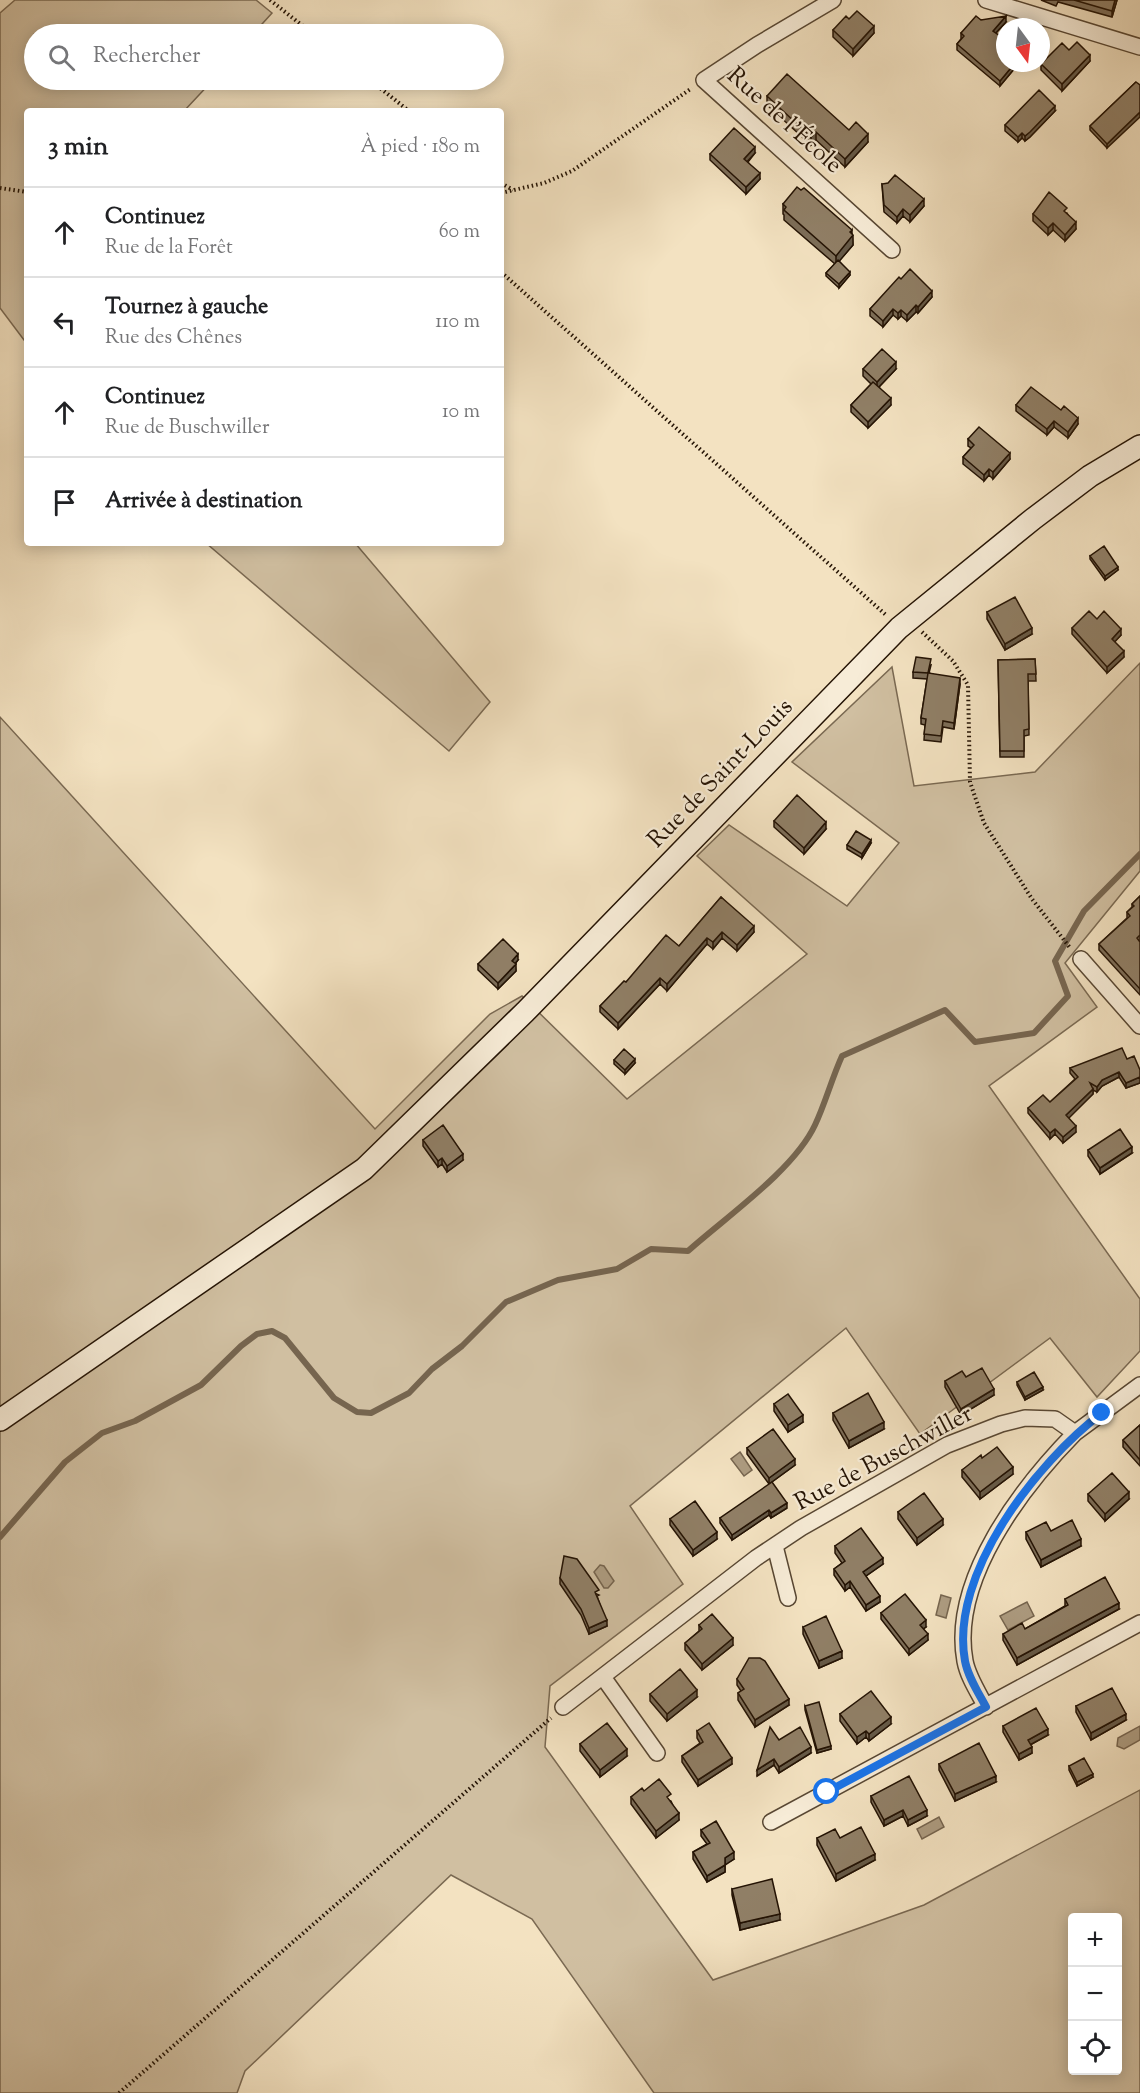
<!DOCTYPE html>
<html lang="fr">
<meta charset="utf-8">
<style>
:root{--surface:#fff;--page:#f6f6f6;--text:#202124;--muted:#757577;--line:#e0e0e0}
body{margin:0;font-family:"Sorts Mill Goudy",serif;background:var(--page);color:var(--text)}
.controls{position:absolute;right:18px;bottom:18px;display:grid;overflow:hidden;border-radius:6px;box-shadow:0 3px 15px #0003}
.controls button{width:54px;height:54px;display:grid;place-items:center;padding:0;border:0;border-bottom:2px solid var(--line);background:var(--surface);color:var(--text);font:30px sans-serif}
.compass{position:absolute;left:996px;top:18px;width:54px;height:54px;border-radius:50%;background:var(--surface);box-shadow:0 3px 15px #0003;rotate:165deg}
.stop{position:absolute;width:18px;height:18px;margin:-14px;border:4px solid #1a73e8;border-radius:50%;background:#fff}
.stop.end{background:#1a73e8;border-color:#fff;box-shadow:0 2px 6px #0008}
.list{margin:0;padding:0;list-style:none}
h2{display:flex;justify-content:space-between;align-items:center;height:78px;margin:0;padding:0 24px;font-size:26px}
h2 small{font-size:20px;font-weight:400;color:var(--muted)}
.list li{display:grid;grid-template-columns:39px 1fr auto;gap:18px;align-items:center;box-sizing:border-box;height:90px;padding:0 24px;border-top:2px solid var(--line)}
.list b{display:block;font-size:22px;white-space:nowrap}
.list p{margin:0;font-size:20px;white-space:nowrap;color:var(--muted)}
.list em{font-size:20px;font-style:normal;color:var(--muted)}
.icon{flex:none;width:33px;height:33px;fill:none;stroke:currentColor;stroke-width:2;stroke-linecap:round;stroke-linejoin:round}
.map{position:relative;flex:none;width:1140px;height:2093px;overflow:hidden}
.search{position:absolute;background:var(--surface);box-shadow:0 3px 15px #0003;left:24px;top:24px;width:480px;height:66px;display:flex;align-items:center;gap:15px;box-sizing:border-box;padding:0 21px;border-radius:33px;color:var(--muted);font-size:22px}
.panel{position:absolute;background:var(--surface);box-shadow:0 3px 15px #0003;left:24px;top:108px;width:480px;height:438px;border-radius:6px}
.map>svg:first-child{display:block}
.green{fill:#d0bfa1;stroke:#7a6952;stroke-width:1.5;fill-rule:evenodd}
.water{fill:#ad9c81;stroke:#76654f;stroke-width:1.5}
.lines{fill:none;stroke-linecap:round;stroke-linejoin:round}
.stream{stroke:#76654f;stroke-width:6}
.street-casing{stroke:#584733;stroke-width:18}
.secondary-casing{stroke:#241304;stroke-width:24}
.path{stroke:#241304;stroke-width:4;stroke-dasharray:1.5 3;stroke-linecap:butt}
.street{stroke:#f7ecd7;stroke-width:15}
.secondary{stroke:#f7ecd7;stroke-width:21}
.wall{fill:#7c6d58;stroke:#241304;stroke-width:1.5}
.shaded-wall{fill:#655947;stroke:#241304;stroke-width:1.5}
.building{fill:#907f66;stroke:#241304;stroke-width:1.5}
.route{stroke:#1a73e8;stroke-width:8}
.labels{text-anchor:middle;dominant-baseline:central;stroke-width:4.5;stroke-linejoin:round;paint-order:stroke}
.street-label{font-size:24px;fill:#241304;stroke:#f7ecd7}
</style>
<div class="map">
<svg width="1140" height="2093" viewBox="0 0 1140 2093">
<rect width="100%" height="100%" fill="#f3e2c1"/>
<filter id="stains"><feTurbulence type="fractalNoise" baseFrequency=".00333" numOctaves="4"/><feColorMatrix values="0 0 0 0 .2 0 0 0 0 .09 0 0 0 0 .02 0 0 0 .5 -.17"/></filter>
<radialGradient id="worn" r=".72"><stop offset=".6" stop-color="#630" stop-opacity="0"/><stop offset="1" stop-color="#630" stop-opacity=".3"/></radialGradient>
<!-- green -->
<path class="green" d="M15,0H256L272,13L253,34H34V80H213L184,111H27V344L0,308V13Z
M206,543H355L490,702L449,751Z
M1140,663V871L1065,963L1097,1007L989,1086L1140,1299V1351L1097,1397L1050,1338L920,1434L846,1328L630,1506L683,1584L550,1686L545,1747L713,1980L924,1905L1140,1790V2093H654L532,1919L451,1875L245,2071L237,2093H0V717L375,1129L490,1014L522,996L627,1099L807,954L697,856L729,825L847,906L899,843L792,762L892,667L914,786L1035,772ZM1072,1918H1118V2070H1072Z"/>
<!-- water -->
<path class="water" d="M740,1452L752,1470L744,1476L731,1459Z
M600,1565L604,1566L614,1581L608,1588H604L594,1572Z
M941,1595L951,1598L946,1618L936,1615Z
M1027,1602L1034,1616L1008,1630L1000,1616Z
M1140,1726V1740L1124,1749L1117,1746L1118,1738Z
M939,1817L944,1827L922,1839L917,1829Z"/>
<g class="lines">
<!-- stream -->
<path class="stream" d="M0,1537L65,1462L102,1433L135,1421L201,1385L241,1346L257,1334L272,1331L285,1338L334,1398L357,1412L371,1413L409,1393L432,1369L462,1346L506,1302L558,1280L617,1269L651,1249L688,1251C726,1217 794,1170 815,1125C825,1104 832,1078 842,1056L945,1010L975,1042L1034,1033L1068,996L1055,961L1084,911L1140,854"/>
<defs>
<path id="street" d="M833,0L757,45L704,80L892,250
M986,0L1140,47
M1081,959L1140,1026
M775,1546L788,1598
M603,1677L657,1753
M563,1707L756,1558L801,1528L947,1445L1001,1424L1025,1418L1055,1419L1075,1433L1140,1385
M986,1707C978,1692 968,1677 965,1661C950,1580 1022,1487 1075,1433
M771,1822L1140,1623"/>
<path id="secondary" d="M0,1420L364,1169L525,1012L899,628L1033,519L1090,476L1140,446"/>
</defs>
<!-- street casing -->
<use href="#street" class="street-casing"/>
<!-- secondary casing -->
<use href="#secondary" class="secondary-casing"/>
<!-- path -->
<path class="path" d="M270,0L313,34
M370,80L409,111
M501,183L513,190
M0,188L27,192
M501,193L544,183L572,171L692,88
M501,272L886,615
M922,632L953,661L968,685L970,782L984,823L1032,899L1071,949
M119,2093L551,1718"/>
<!-- street -->
<use href="#street" class="street"/>
<!-- secondary -->
<use href="#secondary" class="secondary"/>
</g>
<!-- wall -->
<path class="wall" d="M1041,0H1117L1112,17L1058,2L1056,6Z
M849,19L874,33L853,56L833,37V30Z
M981,20L1006,22L996,33L1000,41L1005,63H1019L1000,86L957,50V44L961,39V33Z
M1069,50L1090,61L1062,91L1041,70V64Z
M1136,82L1107,148L1090,130V126Z
M767,96L849,130L868,142L845,167L816,140L811,145L767,105Z
M1055,111L1030,137L1025,141L1022,138L1018,142L1005,131V125Z
M755,153L748,162L760,179L746,194L710,160V154Z
M882,184L924,206L910,222L903,216L897,223L884,212Z
M783,204L852,234L853,245L839,261L850,275L839,288L826,276V273L835,264L784,220V215L783,214Z
M1067,213L1076,229L1065,241L1053,230L1048,235L1033,221V214Z
M901,279L932,297L918,313L916,312L907,321L901,316L898,319L893,315L883,327L870,316V309Z
M863,369H896L879,387L891,405L868,428L851,412V405L871,384L863,376Z
M1016,405L1078,424L1068,438L1054,427L1047,435L1016,411Z
M968,439L1010,459L993,479L989,475L984,481L963,464V457L971,448L968,446Z
M1090,556L1118,570L1105,580L1090,559Z
M987,612L1032,634L1005,650L987,619Z
M1097,619L1121,635L1114,642L1124,657L1107,673L1072,634V628Z
M1035,659L1036,681H1028L1029,735L1024,736V757H1000L998,660Z
M931,665L929,673L960,684L954,729L943,727L941,742L924,740L925,725L921,724V718L927,679L913,678V672Z
M774,821L826,829L804,854L774,827Z
M871,843L862,858L847,849V845Z
M1140,896V995L1099,950V944L1127,918V912L1132,907V904Z
M721,897L754,932L737,951L722,938L713,949L707,944L667,991L660,984L618,1029L600,1012V1006L626,982L679,946Z
M518,960L515,964L516,971L498,989L478,970V964Z
M1127,1059L1140,1070V1083L1126,1088L1119,1077L1102,1086L1097,1092L1093,1090V1094L1068,1118L1076,1132L1063,1143L1055,1134L1050,1139L1028,1113V1108L1050,1102L1075,1079L1070,1073V1068Z
M614,1060L635,1063L625,1074L614,1064Z
M423,1140L463,1160L447,1172L442,1164L438,1167L423,1146Z
M1088,1150L1132,1153L1100,1174L1088,1156Z
M966,1377L994,1395L961,1415L945,1387V1381Z
M1017,1382L1043,1390L1025,1400L1017,1385Z
M774,1404L803,1422L788,1432L774,1411Z
M833,1413L884,1429L849,1448L833,1420Z
M1140,1425V1466L1123,1447V1440Z
M747,1448L795,1465L769,1484L747,1454Z
M982,1458L1013,1474L980,1499L962,1477V1470Z
M1088,1494L1129,1499L1105,1521L1088,1501Z
M787,1508L771,1518L769,1515L732,1540L720,1523V1518Z
M898,1512L943,1525L917,1545L898,1519Z
M670,1519L717,1539L693,1556L670,1525Z
M1051,1531L1081,1546L1041,1567L1026,1539V1532Z
M835,1546L883,1564L866,1576L880,1602L866,1611L850,1587L845,1591L834,1575V1569L842,1563L835,1553Z
M560,1578L599,1595L597,1596L607,1626L589,1634L581,1615L560,1584Z
M1065,1599L1119,1609L1017,1665L1003,1640V1634L1025,1629L1065,1606Z
M881,1613L926,1627L923,1629L928,1640L909,1655L881,1619Z
M699,1625L733,1645L702,1670L685,1650V1643L699,1631Z
M803,1627L842,1658L819,1668L803,1634Z
M737,1679L789,1705L755,1727L738,1700V1693L741,1691L737,1685Z
M650,1694L697,1697L667,1721L650,1701Z
M805,1706L831,1749L817,1753L805,1710Z
M1076,1706L1126,1720L1091,1740L1076,1712Z
M840,1714L891,1724L869,1741L866,1737L857,1744L840,1721Z
M1003,1726L1048,1735L1030,1745L1032,1753L1019,1760L1003,1732Z
M697,1731L732,1764L698,1786L682,1762V1756L700,1743L697,1738Z
M779,1740L811,1753L779,1773L774,1765L757,1776Z
M580,1744L627,1756L600,1777L580,1751Z
M939,1764L996,1782L955,1801L939,1770Z
M1069,1766L1093,1777L1077,1786L1069,1770Z
M644,1791L671,1801L679,1820L656,1838L631,1804V1797Z
M871,1796L927,1816L908,1826L903,1816L884,1826L871,1802Z
M701,1830L734,1859L725,1864V1872L707,1882L693,1859V1852L707,1844L701,1836Z
M817,1838H840L875,1860L836,1881L817,1845Z
M732,1889L780,1920L740,1930L732,1895Z"/>
<!-- shaded-wall -->
<path class="shaded-wall" d="M1115,0H1117L1112,17V11Z
M1006,16V22L993,36V31Z
M874,26V33L853,56V49Z
M1090,55V61L1062,91V84Z
M1015,63H1019L1000,86V81Z
M1055,106V111L1030,137L1025,141V136Z
M1140,112V117L1107,148V144Z
M816,132V140L811,145V137Z
M1022,133V138L1018,142V137Z
M868,134V142L845,167V159Z
M755,147V153L744,165V159Z
M760,173V179L746,194V187Z
M924,199V206L910,222V215Z
M903,209V216L897,223V217Z
M1076,222V229L1065,241V235Z
M1053,223V230L1048,235V228Z
M852,230V237L853,235V245L836,265V256Z
M850,272V275L839,288V284Z
M932,291V297L918,313V307Z
M916,305V312L907,321V315Z
M893,309V315L883,327V321Z
M901,310V316L898,319V313Z
M896,362V369L877,389V382Z
M891,398V405L868,428V422Z
M1078,418V424L1068,438V432Z
M1054,421V427L1047,435V429Z
M1010,453V459L993,479V472Z
M989,469V475L984,481V475Z
M1118,567V570L1105,580V576Z
M1032,628V634L1005,650V644Z
M1121,629V635L1112,645V639Z
M1124,651V657L1107,673V667Z
M960,678V684L954,729V723Z
M826,822V829L804,854V848Z
M871,840V843L862,858V854Z
M754,926V932L737,951V945Z
M722,932V938L713,949V942Z
M707,938V944L667,991V984Z
M518,954V960L512,967V961Z
M516,964V971L498,989V983Z
M660,978V984L618,1029V1023Z
M635,1059V1063L625,1074V1070Z
M1119,1072V1077L1102,1086L1097,1092V1087L1102,1080Z
M1140,1077V1083L1126,1088V1083Z
M1093,1089V1094L1066,1121V1115Z
M1076,1126V1132L1063,1143V1137Z
M1055,1129V1134L1050,1139V1133Z
M1132,1147V1153L1100,1174V1168Z
M463,1154V1160L447,1172V1166Z
M442,1158V1164L438,1167V1161Z
M1043,1387V1390L1025,1400V1397Z
M994,1389V1395L961,1415V1409Z
M803,1415V1422L788,1432V1425Z
M884,1422V1429L849,1448V1441Z
M795,1459V1465L769,1484V1478Z
M1013,1467V1474L980,1499V1492Z
M1129,1492V1499L1105,1521V1514Z
M787,1503V1508L771,1518V1513Z
M769,1510V1515L732,1540V1535Z
M943,1519V1525L917,1545V1538Z
M717,1532V1539L693,1556V1550Z
M1081,1539V1546L1041,1567V1560Z
M883,1558V1564L863,1578V1572Z
M850,1581V1587L845,1591V1585Z
M880,1596V1602L866,1611V1605Z
M1119,1603V1609L1017,1665V1658Z
M607,1620V1626L589,1634V1628Z
M926,1620V1627L920,1631V1625Z
M928,1634V1640L909,1655V1649Z
M733,1638V1645L702,1670V1664Z
M842,1651V1658L819,1668V1661Z
M697,1690V1697L667,1721V1714Z
M789,1699V1705L755,1727V1720Z
M1126,1714V1720L1091,1740V1733Z
M891,1717V1724L869,1741V1734Z
M1048,1729V1735L1028,1746V1740Z
M866,1731V1737L857,1744V1737Z
M831,1746V1749L817,1753V1750Z
M811,1747V1753L779,1773V1767Z
M1032,1747V1753L1019,1760V1754Z
M627,1749V1756L600,1777V1770Z
M732,1758V1764L698,1786V1780Z
M774,1759V1765L757,1776V1770Z
M1093,1774V1777L1077,1786V1782Z
M996,1776V1782L955,1801V1794Z
M903,1810V1816L884,1826V1820Z
M927,1810V1816L908,1826V1820Z
M679,1813V1820L656,1838V1831Z
M734,1852V1859L725,1865V1858Z
M875,1854V1860L836,1881V1874Z
M725,1865V1872L707,1882V1876Z
M780,1914V1920L740,1930V1923Z"/>
<!-- building -->
<path class="building" d="M1074,0H1115L1112,11Z
M857,11L874,26L853,49L833,30L846,16L849,19Z
M976,16L981,20L1006,16L993,31L1000,36L998,39L1005,45V63H1015L1000,81L957,44L964,36L961,33Z
M1077,42L1090,55L1062,84L1041,64L1062,43L1069,50Z
M787,74L849,130L856,122L868,134L845,159L816,132L811,137L767,96Z
M1136,82L1140,85V112L1107,144L1090,126Z
M1039,90L1055,106L1030,132L1025,136L1022,133L1018,137L1005,125Z
M734,128L755,147L744,159L760,173L746,187L710,154Z
M895,175L924,199L910,215L903,209L897,217L884,205L882,184L888,183Z
M797,187L801,190L804,188L852,230L850,232L853,235L836,256L784,210L786,207L783,204Z
M1049,192L1067,208L1064,211L1076,222L1065,235L1053,223L1048,228L1033,214Z
M838,260L850,272L839,284L826,273Z
M910,269L932,291L918,307L916,305L907,315L901,310L898,313L893,309L883,321L870,309L899,277L901,279Z
M882,349L896,362L877,382L863,369Z
M873,382L891,398L868,422L851,405Z
M1031,387L1061,410L1064,406L1078,418L1068,432L1054,421L1047,429L1016,405Z
M979,427L1010,453L993,472L989,469L984,475L963,457L974,445L968,439Z
M1104,546L1118,567L1105,576L1090,556Z
M1015,597L1032,628L1005,644L987,612Z
M1089,611L1097,619L1104,611L1121,629L1112,639L1124,651L1107,667L1072,628Z
M916,657L931,659L928,673L960,678L954,723L943,721L941,736L924,734L926,719L921,718L928,673L913,672Z
M1035,659L1036,674H1028L1029,729L1024,730V751H1000L998,660Z
M797,795L826,822L804,848L774,821Z
M856,831L871,840L862,854L847,845Z
M1140,896V935L1137,938L1140,942V989L1099,944L1130,916L1127,912L1134,906L1132,904Z
M721,897L754,926L737,945L722,932L713,942L707,938L667,984L660,978L618,1023L600,1006L624,981L626,982L666,935L679,946Z
M503,939L518,954L512,961L516,964L498,983L478,964Z
M1122,1048L1127,1059L1134,1056L1140,1070V1077L1126,1083L1119,1072L1102,1080L1097,1087L1090,1083L1093,1089L1066,1115L1076,1126L1063,1137L1055,1129L1050,1133L1028,1108L1043,1095L1050,1102L1078,1077L1070,1068Z
M624,1049L635,1059L625,1070L614,1060Z
M443,1125L463,1154L447,1166L442,1158L438,1161L423,1140Z
M1120,1129L1132,1147L1100,1168L1088,1150Z
M982,1368L994,1389L961,1409L945,1381L962,1371L966,1377Z
M1034,1372L1043,1387L1025,1397L1017,1382Z
M868,1393L884,1422L849,1441L833,1413Z
M788,1394L803,1415L788,1425L774,1404Z
M1140,1425V1460L1123,1440Z
M773,1429L795,1459L769,1478L747,1448Z
M997,1447L1013,1467L980,1492L962,1470L981,1455L982,1458Z
M1112,1473L1129,1492L1105,1514L1088,1494Z
M772,1482L787,1503L771,1513L769,1510L732,1535L720,1518Z
M924,1493L943,1519L917,1538L898,1512Z
M695,1501L717,1532L693,1550L670,1519Z
M1072,1520L1081,1539L1041,1560L1026,1532L1046,1522L1051,1531Z
M861,1528L883,1558L863,1572L880,1596L866,1605L850,1581L845,1585L834,1569L845,1561L835,1546Z
M564,1556L577,1559L599,1590L595,1592L607,1620L589,1628L581,1609L560,1578Z
M1105,1577L1119,1603L1017,1658L1003,1634L1022,1623L1025,1629L1068,1605L1065,1599Z
M905,1594L926,1620L920,1625L928,1634L909,1649L881,1613Z
M712,1614L733,1638L702,1664L685,1643L702,1629L699,1625Z
M826,1616L842,1651L819,1661L803,1627Z
M749,1658H760L765,1661L789,1699L755,1720L738,1693L744,1689L737,1679Z
M680,1669L697,1690L667,1714L650,1694Z
M1112,1688L1126,1714L1091,1733L1076,1706Z
M871,1691L891,1717L869,1734L866,1731L857,1737L840,1714Z
M819,1702L831,1746L817,1750L805,1706Z
M1036,1708L1048,1729L1028,1740L1032,1747L1019,1754L1003,1726Z
M607,1723L627,1749L600,1770L580,1744Z
M709,1723L732,1758L698,1780L682,1756L703,1742L697,1731Z
M770,1727L779,1740L800,1727L811,1747L779,1767L774,1759L757,1770Z
M979,1743L996,1776L955,1794L939,1764Z
M1084,1758L1093,1774L1077,1782L1069,1766Z
M909,1776L927,1810L908,1820L903,1810L884,1820L871,1796Z
M659,1779L671,1794L667,1797L679,1813L656,1831L631,1797L642,1788L644,1791Z
M716,1821L734,1852L725,1858V1865L707,1876L693,1852L710,1843L701,1830Z
M861,1827L875,1854L836,1874L817,1838L835,1829L840,1838Z
M772,1879L780,1914L740,1923L732,1889Z"/>
<g class="lines">
<!-- route -->
<path class="route" d="M827,1792L986,1707C978,1692 968,1677 965,1661C949,1574 1037,1462 1102,1413"/>
</g>
<g class="labels">
<!-- street labels -->
<g class="street-label">
<text transform="translate(784 121) rotate(42)">Rue de l'École</text>
<text transform="translate(721 774) rotate(-46)">Rue de Saint-Louis</text>
<text transform="translate(884 1459) rotate(-28)">Rue de Buschwiller</text>
</g>
</g>
<rect width="100%" height="100%" filter="url(#stains)"/>
<rect width="100%" height="100%" fill="url(#worn)"/>
</svg>
<div class="controls">
<button>+</button>
<button>−</button>
<button><svg class="icon" aria-label="locate" viewBox="0 0 24 24"><circle cx="12" cy="12" r="6"/><path d="M12 2v4M12 18v4M2 12h4M18 12h4"/></svg></button>
</div>
<svg class="compass" viewBox="-18 -18 36 36"><path d="M0-13l5 13h-10z" fill="#e53935"/><path d="M0 13l5-13h-10z" fill="#757577"/></svg>
<div class="stop" style="left:827px;top:1792px"></div>
<div class="stop end" style="left:1102px;top:1413px"></div>
<div class="search"><svg class="icon" aria-label="search" viewBox="0 0 24 24"><circle cx="10" cy="10" r="6"/><path d="M15 15l6 6"/></svg>Rechercher</div>
<section class="panel">
<h2>3 min<small>À pied · 180 m</small></h2>
<ul class="list">
<li><svg class="icon" aria-label="ahead" viewBox="0 0 24 24"><path d="M12 20V5M6 11l6-6 6 6"/></svg><div><b>Continuez</b><p>Rue de la Forêt</p></div><em>60 m</em></li>
<li><svg class="icon" aria-label="left" viewBox="0 0 24 24"><path d="M17 20v-9H6M10 6l-5 5 5 5"/></svg><div><b>Tournez à gauche</b><p>Rue des Chênes</p></div><em>110 m</em></li>
<li><svg class="icon" aria-label="ahead" viewBox="0 0 24 24"><path d="M12 20V5M6 11l6-6 6 6"/></svg><div><b>Continuez</b><p>Rue de Buschwiller</p></div><em>10 m</em></li>
<li><svg class="icon" aria-label="arrive" viewBox="0 0 24 24"><path d="M6 21V4h12l-3 4 3 4H6"/></svg><div><b>Arrivée à destination</b></div></li>
</ul>
</section>
</div>
